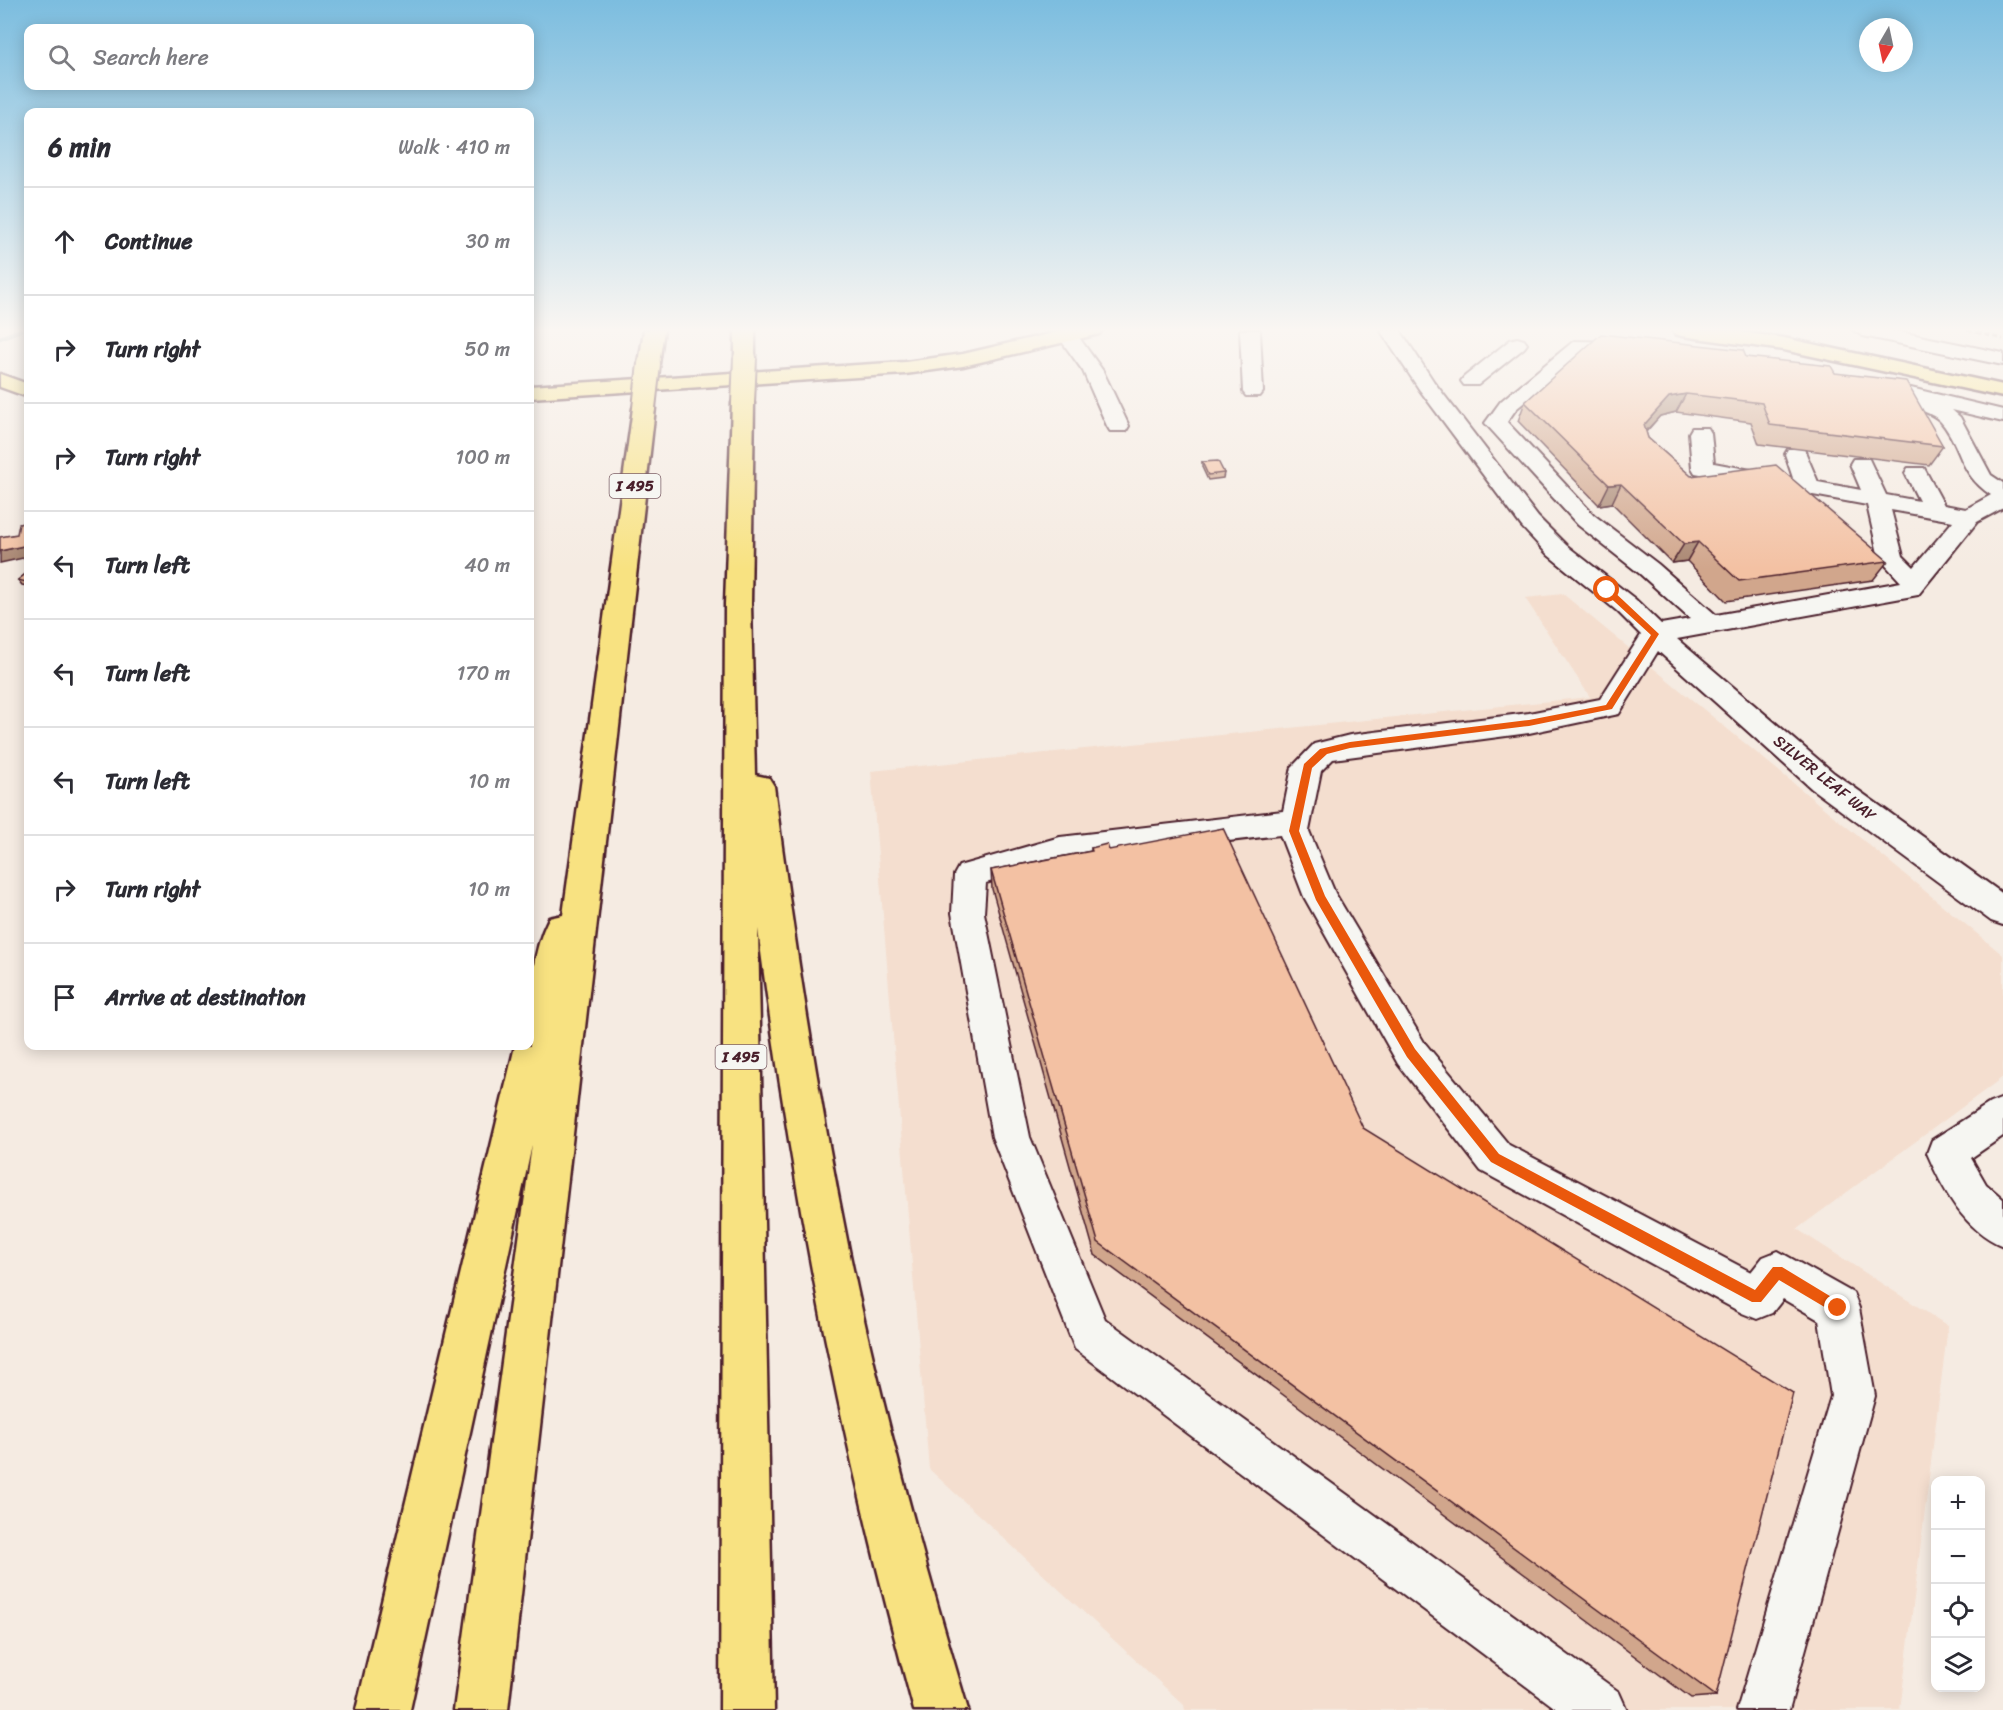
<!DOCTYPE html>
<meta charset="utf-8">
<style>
:root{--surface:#fff;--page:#f2f2f3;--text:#2b2b33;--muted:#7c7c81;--line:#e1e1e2}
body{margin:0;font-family:Sriracha,sans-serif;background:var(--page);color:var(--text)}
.controls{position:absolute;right:18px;bottom:18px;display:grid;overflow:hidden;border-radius:12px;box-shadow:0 3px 15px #0003}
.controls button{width:54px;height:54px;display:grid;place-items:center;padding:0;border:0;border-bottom:2px solid var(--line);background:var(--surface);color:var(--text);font:30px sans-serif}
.compass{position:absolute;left:1859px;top:18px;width:54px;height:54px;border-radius:50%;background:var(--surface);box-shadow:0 3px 15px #0003;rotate:189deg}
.stop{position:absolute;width:18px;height:18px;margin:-14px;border:4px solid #ea580c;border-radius:50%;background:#fff}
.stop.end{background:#ea580c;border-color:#fff;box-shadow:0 2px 6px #0008}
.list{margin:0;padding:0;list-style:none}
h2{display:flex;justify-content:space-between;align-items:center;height:78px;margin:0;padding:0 24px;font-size:26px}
h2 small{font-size:20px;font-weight:400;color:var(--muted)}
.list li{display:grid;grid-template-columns:39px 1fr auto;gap:18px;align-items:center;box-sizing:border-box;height:108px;padding:0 24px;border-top:2px solid var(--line)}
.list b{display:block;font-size:22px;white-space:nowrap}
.list em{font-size:20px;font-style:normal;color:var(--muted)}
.icon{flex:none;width:33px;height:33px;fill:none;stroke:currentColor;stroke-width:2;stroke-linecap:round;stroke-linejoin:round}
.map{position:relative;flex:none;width:2003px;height:1710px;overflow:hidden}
.search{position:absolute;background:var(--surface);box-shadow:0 3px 15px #0003;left:24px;top:24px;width:510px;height:66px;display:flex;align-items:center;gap:15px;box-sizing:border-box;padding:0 21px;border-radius:12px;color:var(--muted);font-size:22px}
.panel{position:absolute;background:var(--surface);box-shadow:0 3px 15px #0003;left:24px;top:108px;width:510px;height:942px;border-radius:12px}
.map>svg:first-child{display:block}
.built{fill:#f4decf}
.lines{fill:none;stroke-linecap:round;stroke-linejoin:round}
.stream{stroke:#67868f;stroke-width:4.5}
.minor-casing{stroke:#4a1f2b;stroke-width:4}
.major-casing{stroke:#4a1f2b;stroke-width:5}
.highway-casing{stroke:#4a1f2b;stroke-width:5}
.minor{fill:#f6f6f2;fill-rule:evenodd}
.major{fill:#f8e281;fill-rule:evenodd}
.highway{fill:#f8e281;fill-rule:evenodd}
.rail{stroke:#4a1f2b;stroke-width:3;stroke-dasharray:6 3;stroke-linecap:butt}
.highway-bridge-casing{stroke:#4a1f2b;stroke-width:26;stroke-linecap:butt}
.highway-bridge{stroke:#f8e281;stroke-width:22}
.wall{fill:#d1a68c;stroke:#4a1f2b;stroke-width:1.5}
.shaded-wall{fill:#aa8772;stroke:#4a1f2b;stroke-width:1.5}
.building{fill:#f3c1a3;stroke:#4a1f2b;stroke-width:1.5}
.route{fill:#ea580c}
.labels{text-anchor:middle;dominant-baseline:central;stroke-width:4.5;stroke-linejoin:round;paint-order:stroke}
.shield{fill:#f6f6f2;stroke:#7e6067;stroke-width:1.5}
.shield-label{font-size:15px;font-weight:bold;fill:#4a1f2b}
.street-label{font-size:16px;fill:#4a1f2b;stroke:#f6f6f2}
</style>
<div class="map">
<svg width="2003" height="1710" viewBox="0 0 2003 1710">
<rect width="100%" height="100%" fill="#f5ebe2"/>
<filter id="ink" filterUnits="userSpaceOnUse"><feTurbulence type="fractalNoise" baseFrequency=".0167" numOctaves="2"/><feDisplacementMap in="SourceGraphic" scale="12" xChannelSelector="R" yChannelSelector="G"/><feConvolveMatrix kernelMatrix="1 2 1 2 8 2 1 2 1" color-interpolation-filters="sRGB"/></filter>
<g filter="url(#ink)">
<!-- built -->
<path class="built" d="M1563,594L2003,955V1077L1797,1229L1948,1326L1900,1710H1185L1184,1705L929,1469L871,771L1590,697L1525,598Z"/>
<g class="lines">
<!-- stream -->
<path class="stream" d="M0,338L20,330"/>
<defs>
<path id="minor" d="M1068,330L1075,332L1103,371L1129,426L1126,431H1110L1107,426L1083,371L1058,336Z
M1240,330H1260L1263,392L1260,396H1246L1243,392Z
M1380,330H1400L1434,382L1538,517L1566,545L1635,599L1661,624L1690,619L1640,574L1578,525L1485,423L1501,401L1574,341L1631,342L1641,348L1631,354L1586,351L1516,409L1507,422L1594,515L1658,564L1716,615L1901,582L1879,558L1867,505L1695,473L1692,468L1689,433L1692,428H1708L1711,433L1714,463L1793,478L1785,454L1788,449H1804L1818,482L1861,490L1850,464L1853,459H1869L1886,495L1919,501L1905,473L1908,468H1924L1944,505L1966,509L1991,495C1957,472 1963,448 1941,422C1933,412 1916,412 1911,400L1866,389L1863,385L1866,381L1873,379L2003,410V422L1952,410L1960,417L1991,475L2003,483V508L1977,522L1918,595L1677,639L1834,773L2003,894V925L1991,921L1812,789L1658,651L1619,714L1529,733L1333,759L1321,771L1309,831L1335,893L1424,1042L1509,1145L1751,1272L1763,1257L1778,1251L1853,1293L1859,1308L1875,1396L1789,1710H1737L1831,1396L1819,1320L1783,1299L1772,1313L1757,1319L1742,1313L1481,1171L1398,1064L1304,897L1280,835L1060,861L986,883L984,913L1030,1137L1105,1319L1619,1692L1627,1710H1558L1075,1349L992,1137L952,913L954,875L959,866L1060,837L1283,811L1292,767L1314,744L1350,735L1529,713L1600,699L1641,635L1617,611L1548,555L1522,527L1419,389ZM1891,510L1953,521L1914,567L1903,556Z
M1853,330H1891L2003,353V365L1863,336Z
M1517,338L1524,340L1527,344L1524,348L1478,385H1464L1461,381L1464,377L1510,340Z
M2003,1098V1136L1971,1158L1986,1184L2003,1199V1246C1964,1230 1943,1190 1927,1153L1932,1140L1990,1103Z"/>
<path id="major" d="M1066,330H1102L1099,334L963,366L905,374L530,398V386L905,362L963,354Z
M1672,330H1726L1784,338L2003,385V397L1784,350L1682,336L1675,334Z
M0,374L28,384V397L0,387Z"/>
<path id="highway" d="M644,330H664L659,364L656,368H642L639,364Z
M735,330H755V358L752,362H738L735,358Z
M743,396L751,398L754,403L751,604L755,775L769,778L774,786C794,942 818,1096 849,1250C881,1406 923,1558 968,1710H914C843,1453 792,1194 758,929L774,1710H720L725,604L732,403L735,398Z
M644,401L652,403L655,408L508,1710H454L532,1145L410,1710H356L515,1046H530C530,1003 529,957 549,918L563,915L633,408L636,403Z"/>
</defs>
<!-- minor casing -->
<use href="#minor" class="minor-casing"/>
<!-- major casing -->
<use href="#major" class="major-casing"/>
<!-- highway casing -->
<use href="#highway" class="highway-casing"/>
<!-- minor -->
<use href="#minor" class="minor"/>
<!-- major -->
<use href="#major" class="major"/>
<!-- highway -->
<use href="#highway" class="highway"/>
<!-- rail -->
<path class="rail" d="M1967,330L2003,339"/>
<defs>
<path id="highway-bridge" d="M743,403L745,358
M644,408L649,364"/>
</defs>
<!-- highway-bridge casing -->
<use href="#highway-bridge" class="highway-bridge-casing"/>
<!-- highway-bridge -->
<use href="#highway-bridge" class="highway-bridge"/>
</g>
<!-- wall -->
<path class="wall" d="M1746,357L1835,373L1943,446L1929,465L1759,444L1751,422L1676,412L1660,416L1646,432L1648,438L1691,476L1888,561L1873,580L1726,601L1687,561L1672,563L1612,503L1599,505L1518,421L1525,402Z
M1202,462L1224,473L1223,478L1208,480L1202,467Z
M28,572V586L22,585L18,580Z
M1091,848L1109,850L1363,1128L1716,1696L1691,1698L1095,1255L992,889L991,870L1091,851Z"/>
<!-- shaded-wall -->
<path class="shaded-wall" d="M1686,394L1676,412L1660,416L1634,444L1644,425L1669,397Z
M1621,484L1612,503L1599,505L1609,485Z
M1698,542L1687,561L1672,563L1684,544Z
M28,545V557L0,563V551Z"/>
<!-- building -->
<path class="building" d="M1601,334L1743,350L1746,357L1831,366L1835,373L1906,381L1943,446L1770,425L1762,403L1686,394L1669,397L1644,425L1648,438L1691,476L1776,465L1888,561L1739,581L1698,542L1684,544L1621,484L1609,485L1525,402Z
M1218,461L1224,473L1208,475L1202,462Z
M28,522V545L0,551V537L17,534L19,524Z
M28,572V579L26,582L18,580Z
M1223,828L1363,1128L1793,1393L1716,1696L1098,1242L991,870L1092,851L1091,848L1107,844L1109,850Z"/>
</g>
<!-- sky -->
<linearGradient id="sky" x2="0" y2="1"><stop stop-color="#7cbddf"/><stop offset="0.58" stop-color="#faf6f2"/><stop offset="1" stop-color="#faf6f2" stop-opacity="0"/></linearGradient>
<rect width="2003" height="569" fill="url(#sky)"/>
<!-- route -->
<path class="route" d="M1604,588H1610L1659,634L1612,709L1529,726L1350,748L1327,754L1312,768L1299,831L1325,896L1415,1049L1499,1154L1755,1290L1773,1267H1782L1843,1304V1313L1838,1315L1779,1280L1761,1302H1752L1491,1162L1407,1057L1316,900L1289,831L1304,764L1320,749L1350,742L1529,720L1606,705L1651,635L1604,592Z"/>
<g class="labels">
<!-- shield labels -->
<g class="shield">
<rect x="609.5" y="474" width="51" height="24" rx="4.5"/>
<rect x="715.5" y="1045" width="51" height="24" rx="4.5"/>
</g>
<g class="shield-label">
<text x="635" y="486">I 495</text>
<text x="741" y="1057">I 495</text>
</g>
<!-- street labels -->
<g class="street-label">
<text transform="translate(1825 778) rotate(39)">SILVER LEAF WAY</text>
</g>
</g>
</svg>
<div class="controls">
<button>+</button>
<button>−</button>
<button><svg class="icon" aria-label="locate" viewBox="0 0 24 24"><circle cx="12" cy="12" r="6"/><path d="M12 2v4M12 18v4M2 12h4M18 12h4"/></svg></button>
<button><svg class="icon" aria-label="layers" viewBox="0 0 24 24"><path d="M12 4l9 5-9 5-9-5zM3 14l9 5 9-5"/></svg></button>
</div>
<svg class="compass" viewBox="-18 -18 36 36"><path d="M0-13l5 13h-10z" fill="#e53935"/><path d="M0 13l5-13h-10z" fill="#7c7c81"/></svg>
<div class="stop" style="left:1607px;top:590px"></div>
<div class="stop end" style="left:1838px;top:1308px"></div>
<div class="search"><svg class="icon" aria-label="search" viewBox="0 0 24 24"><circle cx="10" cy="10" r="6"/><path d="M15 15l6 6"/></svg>Search here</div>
<section class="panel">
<h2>6 min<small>Walk · 410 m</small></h2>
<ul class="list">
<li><svg class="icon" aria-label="ahead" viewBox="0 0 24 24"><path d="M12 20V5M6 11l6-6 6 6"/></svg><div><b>Continue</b></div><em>30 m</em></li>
<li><svg class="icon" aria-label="right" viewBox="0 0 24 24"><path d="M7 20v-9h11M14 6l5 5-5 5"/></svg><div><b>Turn right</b></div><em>50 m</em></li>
<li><svg class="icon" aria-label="right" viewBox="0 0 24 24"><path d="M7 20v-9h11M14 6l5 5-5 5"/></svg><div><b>Turn right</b></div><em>100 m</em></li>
<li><svg class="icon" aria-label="left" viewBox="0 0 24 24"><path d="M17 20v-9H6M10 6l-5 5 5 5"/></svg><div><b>Turn left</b></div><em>40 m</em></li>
<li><svg class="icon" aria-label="left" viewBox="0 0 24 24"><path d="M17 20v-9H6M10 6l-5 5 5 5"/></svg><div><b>Turn left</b></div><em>170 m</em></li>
<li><svg class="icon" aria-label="left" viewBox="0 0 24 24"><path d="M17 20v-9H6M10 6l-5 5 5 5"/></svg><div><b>Turn left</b></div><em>10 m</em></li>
<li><svg class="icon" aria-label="right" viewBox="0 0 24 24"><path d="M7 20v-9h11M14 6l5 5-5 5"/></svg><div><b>Turn right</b></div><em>10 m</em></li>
<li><svg class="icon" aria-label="arrive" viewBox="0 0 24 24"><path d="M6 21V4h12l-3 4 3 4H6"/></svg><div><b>Arrive at destination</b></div></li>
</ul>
</section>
</div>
